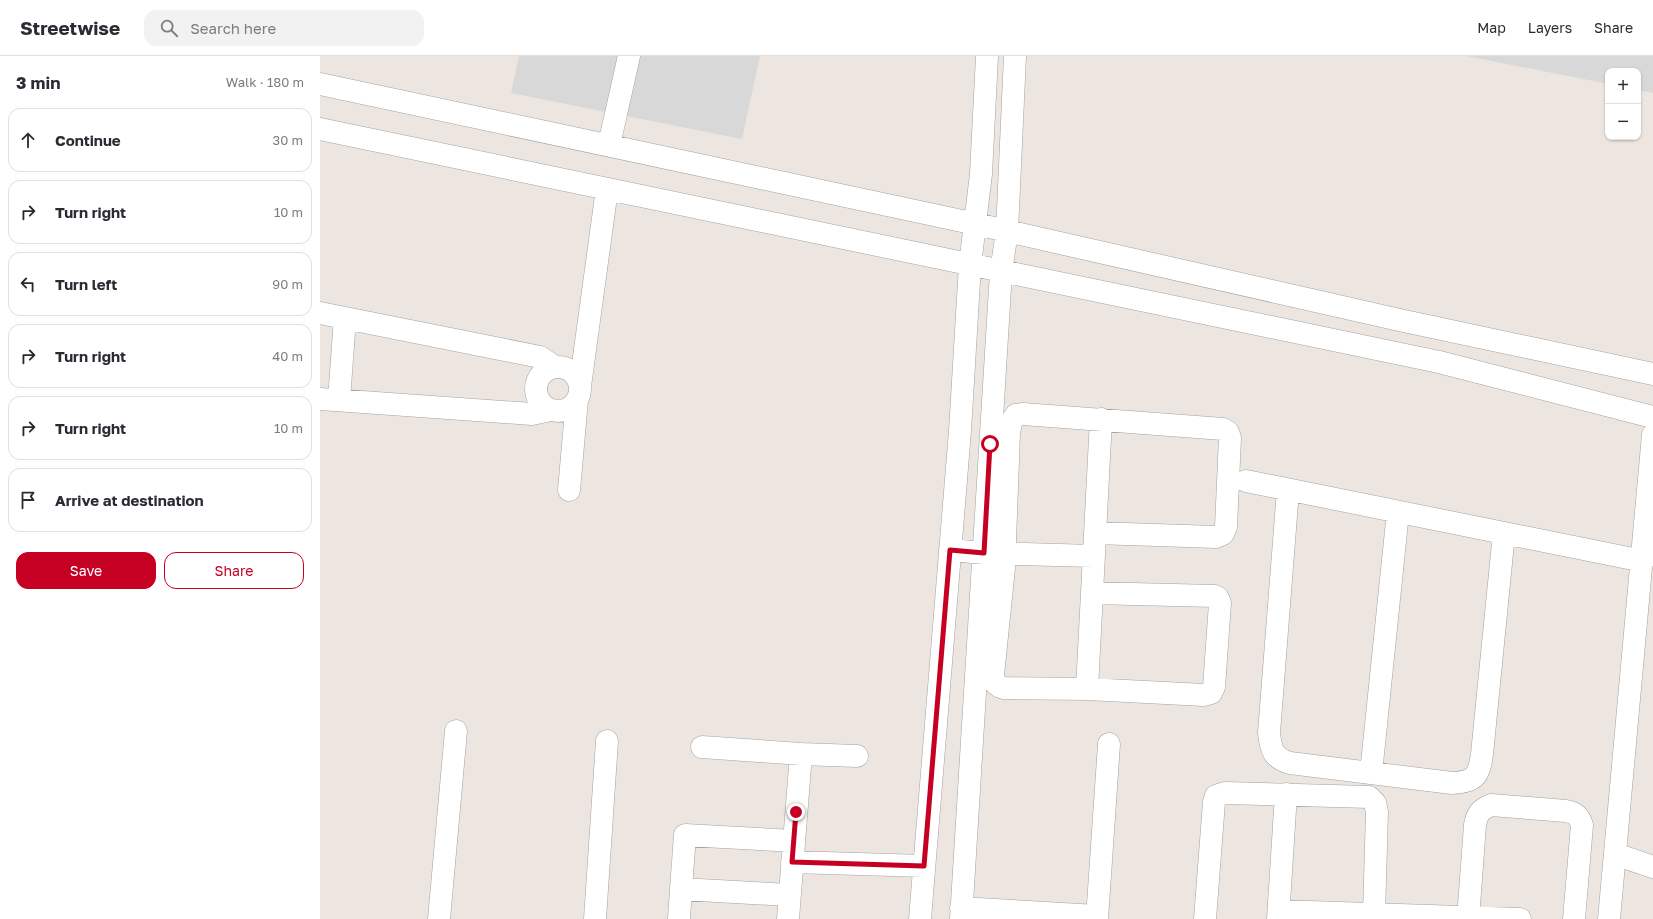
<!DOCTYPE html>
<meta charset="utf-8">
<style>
:root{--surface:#fff;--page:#f2f2f3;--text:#2b2b33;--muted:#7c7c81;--line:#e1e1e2;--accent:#c60022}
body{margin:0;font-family:"Golos Text",sans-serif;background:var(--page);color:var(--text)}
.controls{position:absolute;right:12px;top:12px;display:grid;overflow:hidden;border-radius:8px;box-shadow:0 1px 3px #0004}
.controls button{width:36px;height:36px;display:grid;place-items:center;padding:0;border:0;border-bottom:1px solid var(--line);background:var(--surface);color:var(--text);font:20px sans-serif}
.stop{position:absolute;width:12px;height:12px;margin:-9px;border:3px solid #c60022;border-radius:50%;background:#fff}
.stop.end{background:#c60022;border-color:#fff;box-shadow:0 1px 4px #0008}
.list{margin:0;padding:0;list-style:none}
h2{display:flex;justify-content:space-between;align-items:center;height:52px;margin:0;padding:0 16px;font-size:17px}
h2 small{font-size:13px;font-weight:400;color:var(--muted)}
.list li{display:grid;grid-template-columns:26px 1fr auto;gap:12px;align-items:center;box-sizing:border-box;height:64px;margin:0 8px 8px;padding:0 8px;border:1px solid var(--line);border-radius:12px}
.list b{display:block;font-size:15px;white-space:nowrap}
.list em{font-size:13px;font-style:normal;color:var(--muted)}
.actions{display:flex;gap:8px;padding:12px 16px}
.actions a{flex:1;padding:9px 0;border:1px solid var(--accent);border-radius:12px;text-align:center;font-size:14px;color:var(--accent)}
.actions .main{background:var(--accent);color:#fff}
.icon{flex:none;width:22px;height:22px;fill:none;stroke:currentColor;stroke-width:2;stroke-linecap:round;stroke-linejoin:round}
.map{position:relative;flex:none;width:1333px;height:863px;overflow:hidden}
header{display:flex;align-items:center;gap:24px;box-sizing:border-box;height:56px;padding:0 20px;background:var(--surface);border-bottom:1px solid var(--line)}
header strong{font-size:19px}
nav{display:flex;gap:22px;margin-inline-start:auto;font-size:14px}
.search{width:280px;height:36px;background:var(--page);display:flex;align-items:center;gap:10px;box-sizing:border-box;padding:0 14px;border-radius:12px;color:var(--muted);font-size:15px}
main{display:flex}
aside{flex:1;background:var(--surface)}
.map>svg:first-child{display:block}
.residential{fill:#d9d8d8}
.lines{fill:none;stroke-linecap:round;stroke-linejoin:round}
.minor-casing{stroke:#a2a2a2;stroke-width:23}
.minor{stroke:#fff;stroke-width:22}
.route{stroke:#c60022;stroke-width:5}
</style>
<header>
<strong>Streetwise</strong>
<div class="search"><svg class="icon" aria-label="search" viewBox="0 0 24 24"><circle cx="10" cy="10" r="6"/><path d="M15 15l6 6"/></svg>Search here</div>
<nav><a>Map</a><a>Layers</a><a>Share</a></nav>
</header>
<main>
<aside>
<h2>3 min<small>Walk · 180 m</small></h2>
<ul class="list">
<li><svg class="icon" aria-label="ahead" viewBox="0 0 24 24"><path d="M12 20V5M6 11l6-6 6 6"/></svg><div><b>Continue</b></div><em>30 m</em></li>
<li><svg class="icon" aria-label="right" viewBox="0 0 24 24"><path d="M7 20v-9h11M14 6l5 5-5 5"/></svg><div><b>Turn right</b></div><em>10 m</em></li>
<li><svg class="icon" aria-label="left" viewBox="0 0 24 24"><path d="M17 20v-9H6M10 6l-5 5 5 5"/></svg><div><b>Turn left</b></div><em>90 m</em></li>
<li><svg class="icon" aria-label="right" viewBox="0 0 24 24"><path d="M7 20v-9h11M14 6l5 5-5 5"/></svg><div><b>Turn right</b></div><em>40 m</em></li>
<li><svg class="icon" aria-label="right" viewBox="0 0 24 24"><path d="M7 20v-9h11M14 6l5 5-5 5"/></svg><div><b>Turn right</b></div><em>10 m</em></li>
<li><svg class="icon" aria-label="arrive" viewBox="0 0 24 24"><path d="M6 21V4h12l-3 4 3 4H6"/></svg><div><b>Arrive at destination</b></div></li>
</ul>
<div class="actions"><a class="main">Save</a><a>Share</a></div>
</aside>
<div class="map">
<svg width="1333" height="863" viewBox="0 0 1333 863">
<rect width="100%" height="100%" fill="#ede6e0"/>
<!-- residential -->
<path class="residential" d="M199,0H440L422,83L191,37Z
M1147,0H1333V37L1318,34V15H1288V28Z"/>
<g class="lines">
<defs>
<path id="minor" d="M0,28L656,168L1084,265L1333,318
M0,73L1119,306L1333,361
M289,89L309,0
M0,257L220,301L235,311
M216 333a22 22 0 1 1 44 0a22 22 0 1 1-44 0Z
M260,330L287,133
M0,343L212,358L231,354
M19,344L25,262
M926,425L1323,505
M249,434L257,344
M968,434L949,677C951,694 953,702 970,707L1132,727C1155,726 1159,720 1162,698L1184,477
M630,494L664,497L774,500
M772,537L895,540L898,542L900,547L894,631L891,637L884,639L767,633L684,632C676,630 674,627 673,619L684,512L689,377L691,366L696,359L703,358L903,373L908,376L910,382L906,471L903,478L896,481L775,477
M767,633L781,363
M382,691L481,698L537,700
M1051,717L1078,456
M1295,798L1333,811
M472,806L604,810
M469,839L361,833L365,779L474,785
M641,852L777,860
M959,855L1200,863
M119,863L136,675
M275,863L287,685
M359,863L361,833
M468,863L481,698
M600,863L640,375L650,209L661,118L667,0
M641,863L681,216L687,175L695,0
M777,863L789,688
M885,863L894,746L896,740L905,737L1049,741L1055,747L1057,756L1054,858
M958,863L966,738
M1148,863L1155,769C1157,758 1160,754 1171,749L1246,755C1256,757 1259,760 1262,769L1254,863
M1289,863L1333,379"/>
</defs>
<!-- minor casing -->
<use href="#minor" class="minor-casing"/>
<!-- minor -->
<use href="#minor" class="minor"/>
</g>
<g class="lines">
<!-- route -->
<path class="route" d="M476,756L472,806L604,810L630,494L664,497L670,388"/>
</g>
</svg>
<div class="controls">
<button>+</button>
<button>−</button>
</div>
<div class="stop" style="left:670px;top:388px"></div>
<div class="stop end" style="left:476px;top:756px"></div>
</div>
</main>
